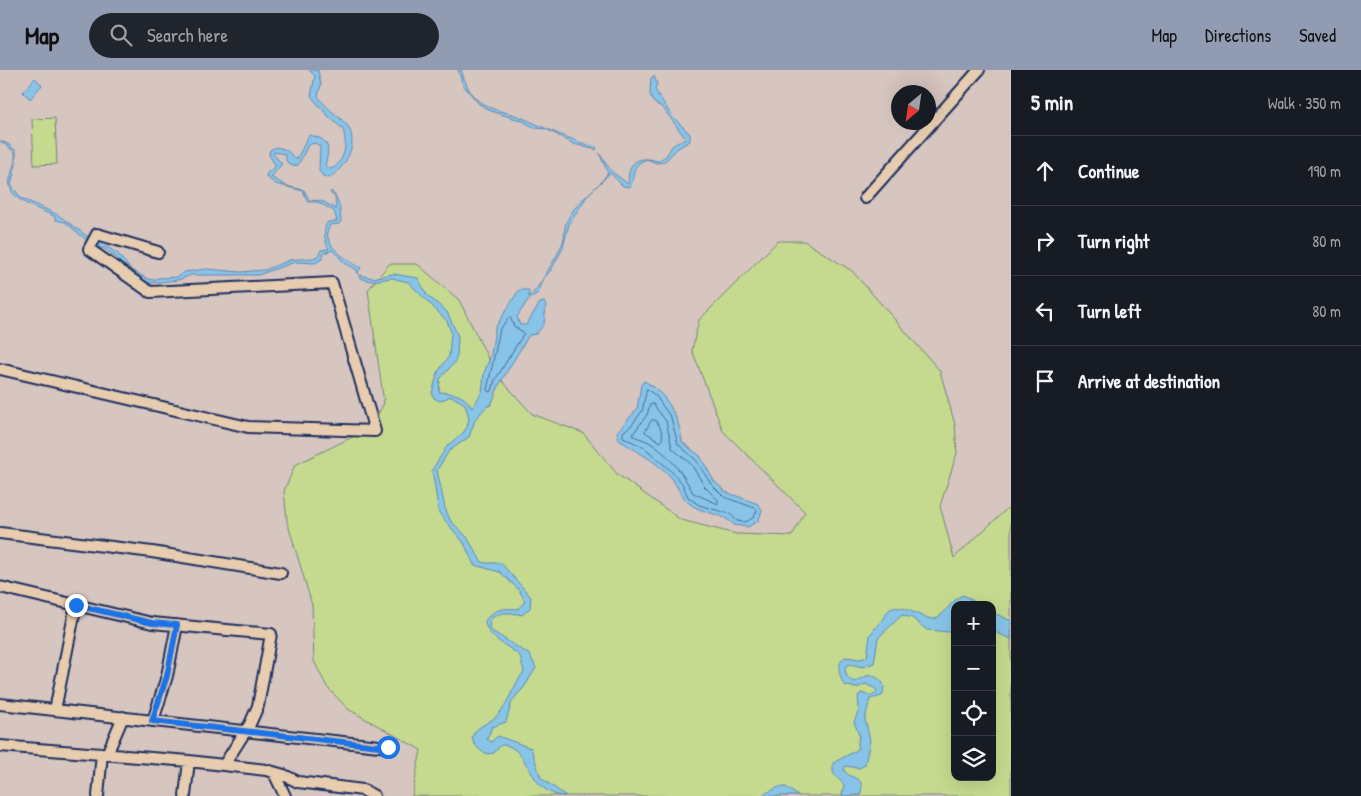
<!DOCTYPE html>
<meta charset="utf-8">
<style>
:root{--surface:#171b24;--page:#20242c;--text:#f1f3f6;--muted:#9ea1a6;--line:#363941;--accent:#919bb2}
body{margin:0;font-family:"Patrick Hand",sans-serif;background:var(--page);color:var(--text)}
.controls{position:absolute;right:15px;bottom:15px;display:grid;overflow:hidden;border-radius:10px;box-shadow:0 5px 20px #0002}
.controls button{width:45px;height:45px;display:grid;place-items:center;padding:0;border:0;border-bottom:1px solid var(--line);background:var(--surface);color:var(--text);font:25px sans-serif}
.compass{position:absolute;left:891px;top:15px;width:45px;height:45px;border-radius:50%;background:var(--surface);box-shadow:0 5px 20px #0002;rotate:209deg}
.stop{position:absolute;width:15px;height:15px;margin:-11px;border:4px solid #1a73e8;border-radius:50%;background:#fff}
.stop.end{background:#1a73e8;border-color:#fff;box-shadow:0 1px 5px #0008}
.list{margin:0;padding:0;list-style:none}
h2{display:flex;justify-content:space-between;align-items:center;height:65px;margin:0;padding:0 20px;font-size:21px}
h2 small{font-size:16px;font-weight:400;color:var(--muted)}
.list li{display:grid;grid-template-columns:32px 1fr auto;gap:15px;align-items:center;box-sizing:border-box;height:70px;padding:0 20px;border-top:1px solid var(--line)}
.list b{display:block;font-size:19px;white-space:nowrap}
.list em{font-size:16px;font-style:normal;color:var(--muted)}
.icon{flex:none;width:28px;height:28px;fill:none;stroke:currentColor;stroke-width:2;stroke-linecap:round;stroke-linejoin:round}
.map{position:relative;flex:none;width:1011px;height:726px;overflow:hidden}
header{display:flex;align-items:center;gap:30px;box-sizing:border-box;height:70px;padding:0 25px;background:var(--accent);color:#111}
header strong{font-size:24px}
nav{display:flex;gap:28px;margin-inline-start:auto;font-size:18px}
.search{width:350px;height:45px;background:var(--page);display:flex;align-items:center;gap:12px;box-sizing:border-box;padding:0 18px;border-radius:28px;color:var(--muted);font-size:19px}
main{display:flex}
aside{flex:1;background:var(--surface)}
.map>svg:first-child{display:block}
.green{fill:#c6da8f;stroke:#708476;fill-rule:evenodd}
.water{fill:#88c4e8;stroke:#5c88b1}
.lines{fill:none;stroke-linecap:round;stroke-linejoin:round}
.shore{stroke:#476b95;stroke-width:1}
.minor-casing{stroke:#1b2f5e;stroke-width:14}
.minor{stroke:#e8ccaf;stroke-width:10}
.route{stroke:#1a73e8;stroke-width:6}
</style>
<header>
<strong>Map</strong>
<div class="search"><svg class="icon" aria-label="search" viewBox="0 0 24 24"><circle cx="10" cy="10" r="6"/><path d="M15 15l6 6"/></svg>Search here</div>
<nav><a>Map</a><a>Directions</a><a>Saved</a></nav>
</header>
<main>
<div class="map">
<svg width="1011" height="726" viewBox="0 0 1011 726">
<rect width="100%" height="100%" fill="#d7c5c0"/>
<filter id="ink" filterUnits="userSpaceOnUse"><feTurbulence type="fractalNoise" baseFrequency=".02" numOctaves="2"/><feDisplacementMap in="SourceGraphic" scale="10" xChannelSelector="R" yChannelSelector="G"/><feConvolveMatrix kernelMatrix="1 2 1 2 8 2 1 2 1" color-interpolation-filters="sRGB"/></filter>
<g filter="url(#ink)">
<!-- green -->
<path class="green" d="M55,48L57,94L34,95L32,49Z
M778,171H804L852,201L940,301L955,355L957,383L940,436L954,488L1011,435V726H412L421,680L348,639L327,617L314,591L312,535L287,451L284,421L295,395L371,358L384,333L368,220L389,194H417L459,230L496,304L532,344L583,363L617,404L681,450L736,464L792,466L805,442L723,361L692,280L699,250ZM955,535H992V707H955Z"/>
<!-- water -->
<path class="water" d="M309,0H318L321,15L318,26C325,38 337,44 346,54C361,72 345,98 329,108L323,106L319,101L320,76L315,73L308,75L298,95L292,96L287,92L285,84L274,82L273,84L282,94L271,107L286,116L304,120L309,130L322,131L336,139L335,127L330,123L331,121C340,129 340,140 341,151L339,154L330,155C319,174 347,190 361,198L358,202L359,205L373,208L393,204L418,208L427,225L447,242L458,266L457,286L455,292L440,309L439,322C453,323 465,324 472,338L482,322L484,303L491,285L495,258L519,220H529V227C535,225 560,181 563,172C565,166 564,159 566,153C576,130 596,121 608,103L599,83L611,101L628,114C629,110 628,107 629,103C633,86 646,88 658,91L666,86L673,75L686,69L663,38L653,32L650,24L651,8L654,6L657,14L655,20L672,46L690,64V71L678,78L664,92L656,93L647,89C629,96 636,105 630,117L623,116L610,103L587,126L569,154L563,178L551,200L544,208L539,222L528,230L517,247L520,255H526L540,233L544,232L546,235L544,254L536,264L529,265L500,313L491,335L486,337L475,350L469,367L449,381L437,400L445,438L450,450L467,467L481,491L485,493H501L531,527L530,538L522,545C510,542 498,541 490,550L489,557L492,561L530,585L536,598L525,616L512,631L506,652L492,657L487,669L491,672L498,666L531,678L541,708L566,726C527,726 530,674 501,675L494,683C483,686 476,678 472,669C474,656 489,654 497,646C509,633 513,615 524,602L520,586C509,576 486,568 485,551C494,538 504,538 518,539L525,531L519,520L500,502L474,495L464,473L439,443L432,400L448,375L463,363L467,357L469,348L465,334L451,326L440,331L434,328L432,323L438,302L449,286L451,262L447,251L408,212L392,208L371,211L360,208L356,199L346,194L332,180L324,183L322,189L315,193L295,192L258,205H191L178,210L149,213L127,202L118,189L105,179L94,176L98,171L118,184L131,200L148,209L154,210L158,208L177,207L185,202L206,199L241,202L265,200L290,190L313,188L318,186L321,180L329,179C325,173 322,158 328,152L337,151L334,141L318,132H308L303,121L276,114L266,107L267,103L276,96L269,85L270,80L276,77L287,80L295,89H297L309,65C330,69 330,78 325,95L329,99L334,98C346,87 347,74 343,59L328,46L311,26L315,6Z
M458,0H461C464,9 468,20 475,28C489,42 509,41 525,49C548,60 572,70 597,78L596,80L574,74L546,59L535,58L523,51L491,41L479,34L463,15Z
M35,8L42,15L30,29L23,22Z
M0,71L8,74L16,81V94L11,115L21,128L58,145L91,169L89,172L65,152L56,150L54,146C40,139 5,130 10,109C12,99 16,93 15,82Z
M644,311C665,321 680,348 682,372L700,386L714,411L726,422L758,434L762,440L759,450L748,457L734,455C725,444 706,444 693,436C680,428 678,414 667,403C652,389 636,381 619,370L617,362L637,339L641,315Z
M963,525L980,535H955V555L950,562L927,560L912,548L902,545L878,568L874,593L863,597L849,594L845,597C845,604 847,609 854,612L869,605C881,608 887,613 882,626L870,629L865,649L870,670L865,695L859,698L845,696L844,700C850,711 868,705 860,725L842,726L844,715L833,703V693L857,680L859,665L854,652L859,640L858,626L861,623L871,626L877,623L876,619L866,614L856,618L844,615C839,605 836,594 845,587L860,589L867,587L870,565L890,539C905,533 920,549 935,549C947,543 952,529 963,525Z
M992,542L1011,551V569L992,561Z
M779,717H786L798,726H760Z"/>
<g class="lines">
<!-- shore -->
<path class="shore" d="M510,247L514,256L524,263L495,310L492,321L489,322L487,320L500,259Z
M647,319L656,326L671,348L678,374L696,390L711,414L724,427L755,438L757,441L754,447L746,452L737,451L730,444L699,435L688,427L682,413L670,400L645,378L623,367V362L632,355L642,341Z
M653,334L666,351L672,378L691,394L705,417L718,430V434L693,423C683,403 667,382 647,371C642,369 637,368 632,365L647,345L650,335Z
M652,350H655C660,356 665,364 661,372L645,362Z"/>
<defs>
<path id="minor" d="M865,128L979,0
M0,299L248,357L375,361L332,213L150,222L89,179L97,164L158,182
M0,463L152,482L281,503
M0,517L152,553L271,564L258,636L250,654L224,695
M0,634L388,677
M55,640L76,535
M153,651L167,606L177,555
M0,676L189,691L266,700L284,705L298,712L363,720L374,726
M107,684L123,647
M274,703L285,726
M98,726L102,683
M185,726L189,691"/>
</defs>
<!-- minor casing -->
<use href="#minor" class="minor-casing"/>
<!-- minor -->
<use href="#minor" class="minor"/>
</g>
</g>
<g class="lines" filter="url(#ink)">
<!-- route -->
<path class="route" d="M76,535L152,553L177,555L167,606L152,651L388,677"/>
</g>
</svg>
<div class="controls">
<button>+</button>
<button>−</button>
<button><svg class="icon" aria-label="locate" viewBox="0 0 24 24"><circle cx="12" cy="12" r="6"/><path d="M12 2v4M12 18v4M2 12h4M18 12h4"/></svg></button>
<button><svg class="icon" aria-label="layers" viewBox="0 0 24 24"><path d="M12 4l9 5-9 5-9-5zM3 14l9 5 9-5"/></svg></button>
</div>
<svg class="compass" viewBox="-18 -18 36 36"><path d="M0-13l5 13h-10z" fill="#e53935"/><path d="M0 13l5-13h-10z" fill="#9ea1a6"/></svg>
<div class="stop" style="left:388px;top:677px"></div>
<div class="stop end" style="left:76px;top:535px"></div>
</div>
<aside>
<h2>5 min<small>Walk · 350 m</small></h2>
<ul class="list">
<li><svg class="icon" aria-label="ahead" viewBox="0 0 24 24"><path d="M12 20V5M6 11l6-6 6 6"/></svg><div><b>Continue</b></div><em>190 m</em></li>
<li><svg class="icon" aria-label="right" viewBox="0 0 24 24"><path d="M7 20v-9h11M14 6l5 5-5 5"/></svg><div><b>Turn right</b></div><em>80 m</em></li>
<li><svg class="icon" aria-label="left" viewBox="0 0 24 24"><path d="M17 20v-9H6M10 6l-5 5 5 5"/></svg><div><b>Turn left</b></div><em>80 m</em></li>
<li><svg class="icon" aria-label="arrive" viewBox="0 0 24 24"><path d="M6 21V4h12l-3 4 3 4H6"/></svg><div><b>Arrive at destination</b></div></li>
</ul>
</aside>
</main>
